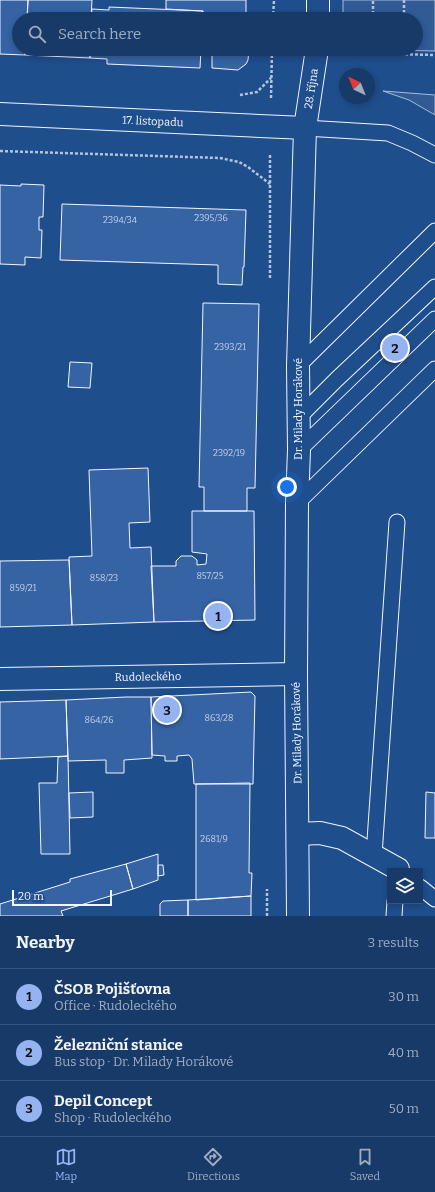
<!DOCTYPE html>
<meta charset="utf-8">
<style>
:root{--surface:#173a69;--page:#20416f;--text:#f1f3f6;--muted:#9eadc0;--line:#36547d;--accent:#95b2f1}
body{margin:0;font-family:Bitter,serif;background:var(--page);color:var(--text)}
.controls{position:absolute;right:12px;bottom:12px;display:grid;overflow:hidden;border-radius:0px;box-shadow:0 2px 6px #0003}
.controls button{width:36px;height:36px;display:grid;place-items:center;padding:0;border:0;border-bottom:1px solid var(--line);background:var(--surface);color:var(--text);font:20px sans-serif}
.compass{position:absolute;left:339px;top:68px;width:36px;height:36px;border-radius:50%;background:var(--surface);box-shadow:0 2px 6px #0003;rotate:317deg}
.scale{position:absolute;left:12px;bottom:10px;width:100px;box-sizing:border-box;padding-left:4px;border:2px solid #f2f6ff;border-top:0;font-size:11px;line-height:14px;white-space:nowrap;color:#f2f6ff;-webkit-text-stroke:3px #1f4e8c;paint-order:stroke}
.you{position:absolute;left:287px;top:487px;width:14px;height:14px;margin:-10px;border:3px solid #fff;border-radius:50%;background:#1a73e8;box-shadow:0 0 0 6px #1a73e833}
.badge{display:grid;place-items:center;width:26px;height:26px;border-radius:50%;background:var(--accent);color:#111;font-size:13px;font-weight:700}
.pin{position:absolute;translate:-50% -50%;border:2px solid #fff;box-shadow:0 1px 4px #0006}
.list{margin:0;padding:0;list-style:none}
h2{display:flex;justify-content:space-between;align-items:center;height:52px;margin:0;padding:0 16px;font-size:17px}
h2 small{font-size:13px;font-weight:400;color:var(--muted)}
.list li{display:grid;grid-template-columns:26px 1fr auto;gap:12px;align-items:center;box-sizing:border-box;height:56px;padding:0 16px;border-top:1px solid var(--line)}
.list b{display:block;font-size:15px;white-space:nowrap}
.list p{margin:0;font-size:13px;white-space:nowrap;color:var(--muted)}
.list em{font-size:13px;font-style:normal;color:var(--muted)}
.icon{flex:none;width:22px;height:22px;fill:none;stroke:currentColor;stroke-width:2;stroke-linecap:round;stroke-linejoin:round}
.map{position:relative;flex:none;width:435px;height:916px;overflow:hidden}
.search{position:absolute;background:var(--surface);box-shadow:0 2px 6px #0003;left:12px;right:12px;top:12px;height:44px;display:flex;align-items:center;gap:10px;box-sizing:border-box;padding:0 14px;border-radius:22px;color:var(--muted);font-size:15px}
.sheet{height:220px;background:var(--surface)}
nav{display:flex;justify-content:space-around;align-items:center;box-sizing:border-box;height:56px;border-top:1px solid var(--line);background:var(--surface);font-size:11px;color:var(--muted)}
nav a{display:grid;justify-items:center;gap:2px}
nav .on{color:var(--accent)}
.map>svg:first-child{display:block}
.green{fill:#305b95;stroke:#a8bbd7}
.building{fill:#3563a3;stroke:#f2f6ff}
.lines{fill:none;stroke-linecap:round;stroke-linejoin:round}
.lane-casing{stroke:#f2f6ff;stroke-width:17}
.street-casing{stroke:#f2f6ff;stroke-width:24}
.path{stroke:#b3c4dc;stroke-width:2.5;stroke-dasharray:3 2;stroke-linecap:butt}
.lane{stroke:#1f4e8c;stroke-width:15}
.street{stroke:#1f4e8c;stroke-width:22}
.labels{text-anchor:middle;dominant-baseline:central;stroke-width:3;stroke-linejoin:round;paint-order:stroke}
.number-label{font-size:9px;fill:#c3d1e8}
.street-label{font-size:11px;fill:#f2f6ff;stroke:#1f4e8c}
</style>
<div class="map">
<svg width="435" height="916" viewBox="0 0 435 916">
<rect width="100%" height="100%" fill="#1f4e8c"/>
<!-- green -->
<path class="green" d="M343,0H435V51L342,49H416V19H343Z
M383,91L435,95V115L409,100Z"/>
<!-- building -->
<path class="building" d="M0,0H28L27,19H19V49H25V55L0,54Z
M28,0H92L91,19H27Z
M166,0H246V19H202L203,11L166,9Z
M109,7L203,11L202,19H91L92,9L109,10Z
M25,49H90V58L25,55Z
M90,49H201L200,68L107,64V59L90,58Z
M212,49H249L248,60L246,64L238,70L212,68Z
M21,184L44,185L43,217H39V230H42L41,258L25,257V265L0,264V185L21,186Z
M62,204L246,210L244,267H243L242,285L218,284V265L60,260Z
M203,303L259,304L255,488H247V511H204V487H199Z
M70,362L92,363L90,388L68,387Z
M148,468L150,522L129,523L130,548L151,547L154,622L72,625L69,557L92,556L89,470Z
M192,511H254L255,620L154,622L151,566H176V561L181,556H192L197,560V565L206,564L207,554L192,552Z
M69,560L72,625L0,627V561Z
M251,692L255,696L253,784H194L192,759L189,755L177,756V761H165V756L152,755L151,697Z
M126,697H151L152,758L124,760V773H106V760L68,761L66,700Z
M66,700L68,756L0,759V702Z
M68,756L70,854H41L39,783H57L58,757Z
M250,783L249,873H252L251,896L196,900V784Z
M93,792V817L70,818L69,793Z
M426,792L435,793V838H425Z
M158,854V880L133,889L126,864Z
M126,864L133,889L61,911L63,916H0V904L70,882V879Z
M158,865H163L164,875L158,876Z
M251,896V916H188V900Z
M188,900V916H160V904L163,901Z"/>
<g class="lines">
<defs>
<path id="lane" d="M305,128L388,133L412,143L435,155
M298,366L435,231
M299,417L337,379L435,287
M299,450L435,319
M297,503L435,369
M374,855L397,522
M420,887L435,899
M394,916L395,901"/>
<g id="street">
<path d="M318,19V0"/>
<path id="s1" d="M0,114L305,128"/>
<path id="s2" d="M0,679L296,674"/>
<path d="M298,834L320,833L342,838L398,869"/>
<path id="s3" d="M298,916L296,674L297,503L299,450L298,366L305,128L317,49"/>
</g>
</defs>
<!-- lane casing -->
<use href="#lane" class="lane-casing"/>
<!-- street casing -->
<use href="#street" class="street-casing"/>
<!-- path -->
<path class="path" d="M404,0V19
M273,19L274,0
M373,19V0
M404,49V55
M272,52L288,53
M345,53L435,55
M240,95L257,92L271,78
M271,98L272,49
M0,151L220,158L239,162L248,167L270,184
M270,278V155
M267,916V889"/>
<!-- lane -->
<use href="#lane" class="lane"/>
<!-- street -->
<use href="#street" class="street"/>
</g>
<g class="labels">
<!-- number labels -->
<g class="number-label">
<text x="211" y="218">2395/36</text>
<text x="120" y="220">2394/34</text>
<text x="230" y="347">2393/21</text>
<text x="229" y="453">2392/19</text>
<text x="210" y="576">857/25</text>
<text x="104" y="578">858/23</text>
<text x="23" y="588">859/21</text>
<text x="219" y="718">863/28</text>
<text x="99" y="720">864/26</text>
<text x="214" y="839">2681/9</text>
</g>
<!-- street labels -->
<g class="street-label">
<text stroke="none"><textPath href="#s3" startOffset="828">28. října</textPath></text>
<text stroke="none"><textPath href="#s1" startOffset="153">17. listopadu</textPath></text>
<text transform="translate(298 409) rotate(-90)">Dr. Milady Horákové</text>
<text stroke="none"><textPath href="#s2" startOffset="148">Rudoleckého</textPath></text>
<text transform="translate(297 733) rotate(-91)">Dr. Milady Horákové</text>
</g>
</g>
</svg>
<div class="controls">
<button><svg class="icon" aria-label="layers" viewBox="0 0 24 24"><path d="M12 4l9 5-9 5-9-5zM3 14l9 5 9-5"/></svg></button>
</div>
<svg class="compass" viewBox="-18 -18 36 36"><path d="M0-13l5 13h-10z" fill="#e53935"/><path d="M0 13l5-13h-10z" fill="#9eadc0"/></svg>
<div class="scale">20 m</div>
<div class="you"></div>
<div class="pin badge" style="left:218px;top:616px">1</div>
<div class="pin badge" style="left:395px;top:348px">2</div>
<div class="pin badge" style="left:167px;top:710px">3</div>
<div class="search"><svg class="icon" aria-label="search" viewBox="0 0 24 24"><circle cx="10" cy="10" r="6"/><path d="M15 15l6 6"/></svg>Search here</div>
</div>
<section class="sheet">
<h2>Nearby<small>3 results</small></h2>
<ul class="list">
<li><span class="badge">1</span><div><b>ČSOB Pojišťovna</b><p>Office · Rudoleckého</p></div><em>30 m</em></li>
<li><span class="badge">2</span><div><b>Železniční stanice</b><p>Bus stop · Dr. Milady Horákové</p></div><em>40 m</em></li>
<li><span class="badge">3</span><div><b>Depil Concept</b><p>Shop · Rudoleckého</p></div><em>50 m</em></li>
</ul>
</section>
<nav>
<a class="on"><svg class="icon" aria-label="map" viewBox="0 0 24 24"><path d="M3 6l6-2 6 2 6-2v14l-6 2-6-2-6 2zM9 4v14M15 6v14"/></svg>Map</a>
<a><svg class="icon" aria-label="directions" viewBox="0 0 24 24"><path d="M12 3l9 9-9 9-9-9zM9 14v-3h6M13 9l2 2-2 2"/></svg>Directions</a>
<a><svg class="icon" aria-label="saved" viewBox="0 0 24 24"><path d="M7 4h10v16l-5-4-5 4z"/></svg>Saved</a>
</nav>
